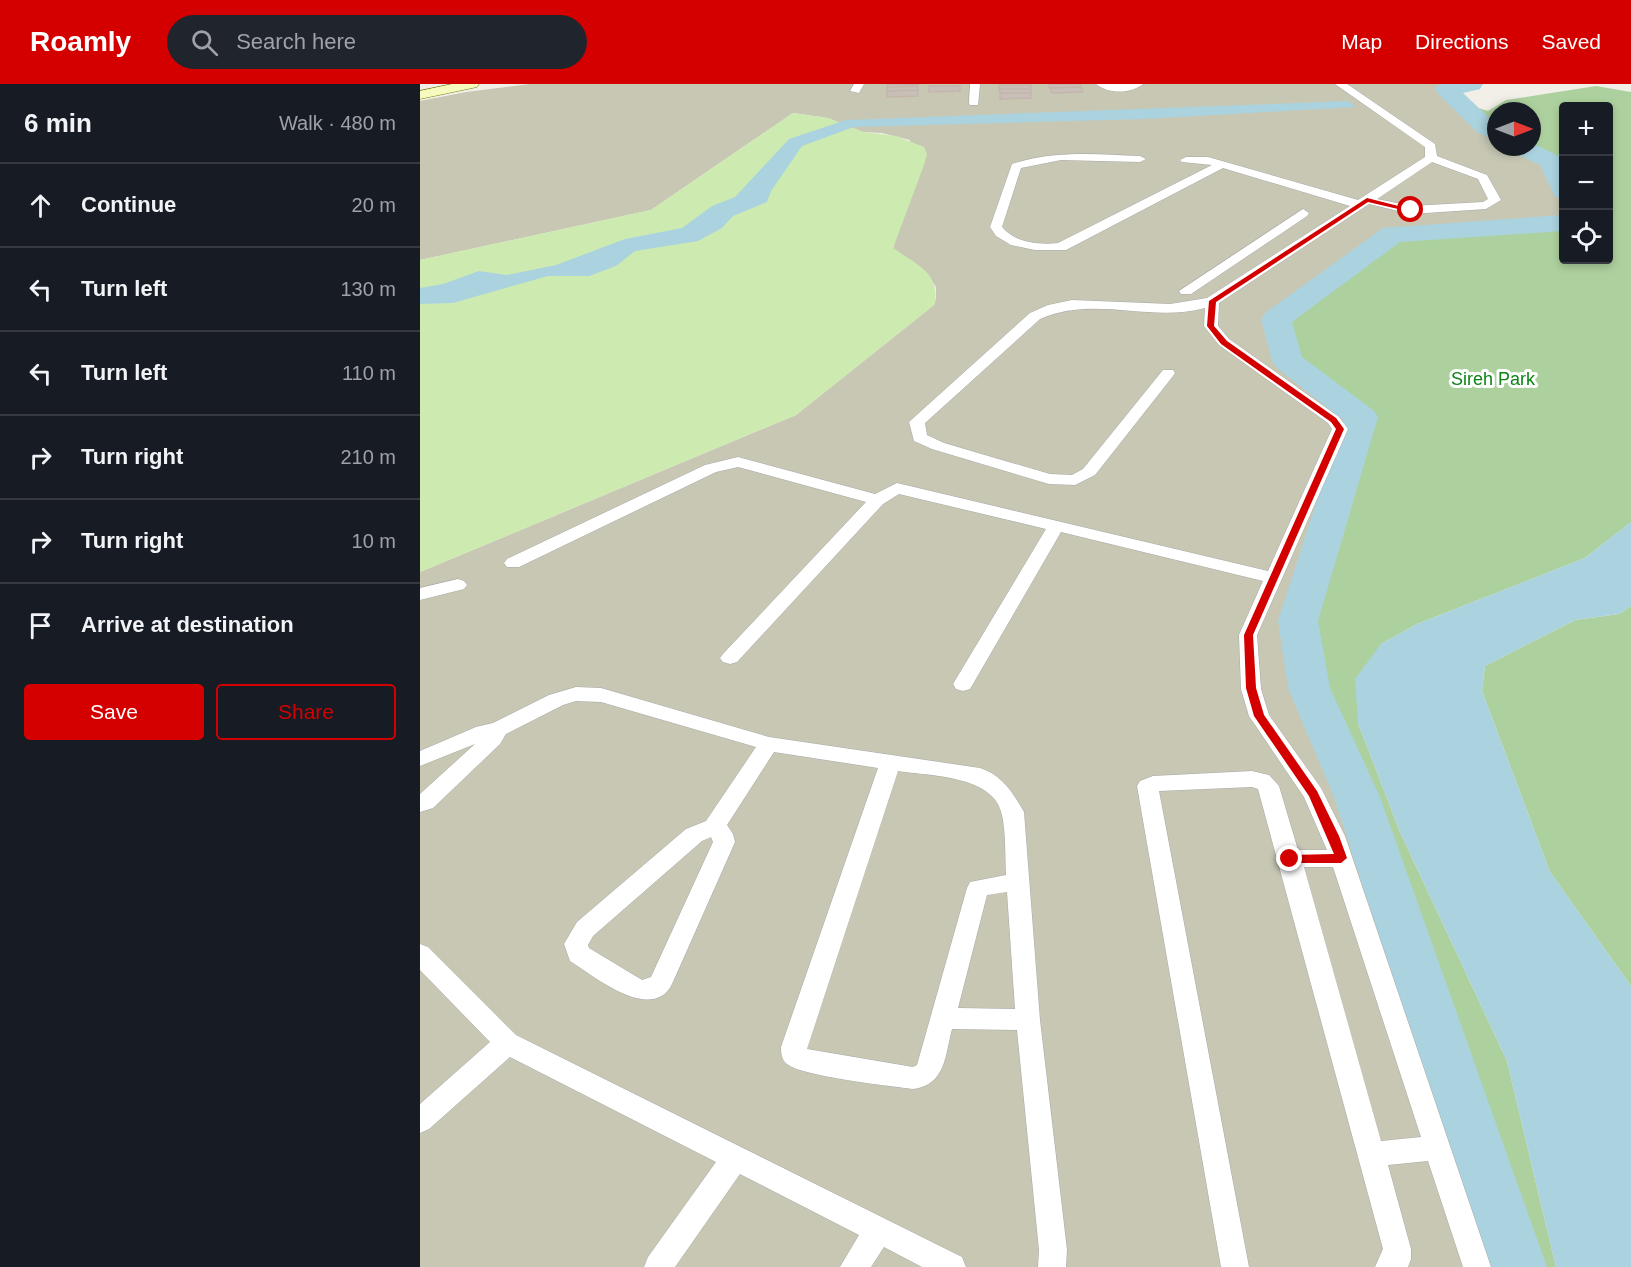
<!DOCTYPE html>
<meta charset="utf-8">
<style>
:root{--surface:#171b24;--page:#20242c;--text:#f1f3f6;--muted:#9ea1a6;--line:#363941;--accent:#d40000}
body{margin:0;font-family:Helvetica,sans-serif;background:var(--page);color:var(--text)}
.controls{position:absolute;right:18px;top:18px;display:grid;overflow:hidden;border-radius:6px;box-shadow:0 3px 9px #0003}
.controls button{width:54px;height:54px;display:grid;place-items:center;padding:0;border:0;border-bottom:2px solid var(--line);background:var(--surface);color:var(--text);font:30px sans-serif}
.compass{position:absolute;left:1067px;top:18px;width:54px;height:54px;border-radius:50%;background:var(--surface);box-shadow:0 3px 9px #0003;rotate:90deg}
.stop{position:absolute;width:18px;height:18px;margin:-14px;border:4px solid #d40000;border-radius:50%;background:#fff}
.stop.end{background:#d40000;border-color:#fff;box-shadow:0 2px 6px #0008}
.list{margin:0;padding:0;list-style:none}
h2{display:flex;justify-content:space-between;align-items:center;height:78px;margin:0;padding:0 24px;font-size:26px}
h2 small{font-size:20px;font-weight:400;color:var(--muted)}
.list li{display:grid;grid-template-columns:39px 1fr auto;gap:18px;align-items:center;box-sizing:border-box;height:84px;padding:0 24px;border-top:2px solid var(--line)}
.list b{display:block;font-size:22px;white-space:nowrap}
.list em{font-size:20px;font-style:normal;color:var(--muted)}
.actions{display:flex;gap:12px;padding:18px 24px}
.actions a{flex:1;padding:14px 0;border:2px solid var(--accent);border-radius:6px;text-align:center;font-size:21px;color:var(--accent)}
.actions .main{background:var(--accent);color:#fff}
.icon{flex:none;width:33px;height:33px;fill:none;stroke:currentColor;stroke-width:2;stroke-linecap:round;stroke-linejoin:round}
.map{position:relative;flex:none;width:1211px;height:1183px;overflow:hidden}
header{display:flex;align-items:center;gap:36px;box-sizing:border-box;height:84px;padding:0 30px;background:var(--accent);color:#fff}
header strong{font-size:28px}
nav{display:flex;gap:33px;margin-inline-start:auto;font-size:21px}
.search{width:420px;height:54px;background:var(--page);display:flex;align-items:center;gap:15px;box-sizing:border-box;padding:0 21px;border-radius:33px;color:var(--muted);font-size:22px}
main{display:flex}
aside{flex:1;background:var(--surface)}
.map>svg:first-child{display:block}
.construction{fill:#c7c7b4}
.grass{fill:#cdebb0}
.forest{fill:#add19e}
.water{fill:#aad3df}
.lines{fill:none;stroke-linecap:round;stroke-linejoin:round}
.river{fill:#aad3df;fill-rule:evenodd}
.building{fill:#c7bfb8;stroke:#c4b6ab;stroke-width:1.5}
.street-casing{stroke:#a9a9a9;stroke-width:1}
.secondary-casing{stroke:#707d05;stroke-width:1}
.street{fill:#fff;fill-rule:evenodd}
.secondary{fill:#f7fabf;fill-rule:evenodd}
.route{fill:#d40000}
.labels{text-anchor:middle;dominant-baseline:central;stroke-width:6;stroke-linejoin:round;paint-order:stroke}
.far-park-label{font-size:18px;fill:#0c8416;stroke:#fff}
</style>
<header>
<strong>Roamly</strong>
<div class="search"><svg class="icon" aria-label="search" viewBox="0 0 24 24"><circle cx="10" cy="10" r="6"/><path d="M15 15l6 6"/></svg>Search here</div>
<nav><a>Map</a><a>Directions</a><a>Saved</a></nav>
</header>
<main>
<aside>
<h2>6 min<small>Walk · 480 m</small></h2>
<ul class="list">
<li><svg class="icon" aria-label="ahead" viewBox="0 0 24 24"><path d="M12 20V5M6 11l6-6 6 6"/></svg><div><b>Continue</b></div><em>20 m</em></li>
<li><svg class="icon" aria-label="left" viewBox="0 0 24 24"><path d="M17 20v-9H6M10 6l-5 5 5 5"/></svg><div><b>Turn left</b></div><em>130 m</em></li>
<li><svg class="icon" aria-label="left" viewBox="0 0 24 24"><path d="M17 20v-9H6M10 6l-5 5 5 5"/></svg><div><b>Turn left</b></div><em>110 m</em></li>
<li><svg class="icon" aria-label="right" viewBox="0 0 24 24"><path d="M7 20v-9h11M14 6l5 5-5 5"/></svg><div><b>Turn right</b></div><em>210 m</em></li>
<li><svg class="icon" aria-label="right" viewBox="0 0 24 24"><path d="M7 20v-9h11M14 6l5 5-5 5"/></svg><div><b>Turn right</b></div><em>10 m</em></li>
<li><svg class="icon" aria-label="arrive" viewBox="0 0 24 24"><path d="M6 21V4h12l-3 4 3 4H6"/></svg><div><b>Arrive at destination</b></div></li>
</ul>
<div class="actions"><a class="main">Save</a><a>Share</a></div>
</aside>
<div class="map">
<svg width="1211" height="1183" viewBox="0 0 1211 1183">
<rect width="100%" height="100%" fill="#f2efe9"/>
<!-- construction -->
<path class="construction" d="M110,0H1052L1027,5L1066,44L1076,50V63H1102L1130,77L1143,108V139L973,150L868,277L941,333L878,537L889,604L937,713L1096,1183H0V488L376,331L514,221L516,214V203L505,187L473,165L477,150L490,56L462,49L443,48L408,34L373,29L231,126L0,176V17L46,8Z"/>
<!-- grass -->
<path class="grass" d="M373,29L408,34L443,48L476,52L504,63L507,70L504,81L473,164C495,180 522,189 514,221L376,331L0,488V176L231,126Z"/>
<!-- forest -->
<path class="forest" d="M1176,2L1211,8V438L1165,474L997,540L961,560L938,639L980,748L1087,977L1136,1183H1096L937,713L889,604L878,537L941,333L868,277L856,235L973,150L1143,139L1144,176H1188V22H1144L1143,108L1130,78L1102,63H1112V27H1076V50L1066,44L1039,18L1068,27L1086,16Z
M1211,522V902L1130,788L1062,607L1065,582L1155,536L1199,530Z"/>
<!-- water -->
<path class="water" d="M928,17L936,23L723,35L434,43L382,62L351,107L347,118L313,132L302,144L278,157L215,167L196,182L169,192H128L33,219L0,220V204L23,200L59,187L87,191L136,181L205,155L262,144L292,122L315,113L369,55L426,36Z
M1211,438V522L1199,530L1155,536L1065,582L1062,607L1130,788L1211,902V1183H1136L1087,977L980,748L938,639L935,595L961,560L997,540L1165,474Z"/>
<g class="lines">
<!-- river -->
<path class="river" d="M1019,0H1063L1060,5L1043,9L1076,40V57L1058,49L1018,10L1015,5Z
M1112,59L1139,72L1142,77L1144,116L1135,113L1120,81L1093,68L1090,63H1112Z
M1144,131V147L980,158L872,238L882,273L953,326L958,333L898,537L910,604L960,713L1127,1183H1065L914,713L868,604L858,537L923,336L857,284L852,277L841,235L845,229L963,144Z"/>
</g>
<!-- building -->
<path class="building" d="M467,0H498V2L467,3Z
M629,0H661V3L630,4Z
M579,1H611V5H579Z
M498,2V6L467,7V3Z
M509,2H540V7L509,8Z
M661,3L663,8L632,9L630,4Z
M579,5H611V9H580Z
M498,6V12L467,13V7Z
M580,9H611V14L580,15Z"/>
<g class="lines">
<defs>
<path id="street" d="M434,0H444L439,9L430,7Z
M550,0H560L558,21H550L549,19Z
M676,0H723C711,10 688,10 676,0Z
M915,0H927L1015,60L1017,72L1067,91L1081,116L1066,125L991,130L949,120L799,219L798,242L809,255L919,333L928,345L837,551L841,605L849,631L901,704L925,752L1071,1183H1043L1008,1077L968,1081L991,1165V1175L988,1183H955L963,1165L838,705L832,703L739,707L829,1183H801L717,702L720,697L733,692L832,687L849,691L859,702L878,766H907L884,713L829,632L821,605L819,551L843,497L641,448L550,605L543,607L536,605L533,600L626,445L479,410L463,420L317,578L310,580L303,578L300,574L303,570L446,418L318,383L296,388L99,483H87L84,479L87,475L285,381L318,373L455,410L477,399L848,487L912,345L908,339L799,261L784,242L785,224C729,239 675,211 620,235L505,339L507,351L524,359L630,390L652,391L663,385L743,286H753L755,289L753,292L675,391L655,401L629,400L512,365L494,357L489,338L610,229L628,221L652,216L750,220L787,214L930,122L803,84L646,166H615L591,161L576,152L570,143L592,80C634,66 676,70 720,72L726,75L720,78L641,76L601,84L582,143C595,159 619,161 638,159L792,81L762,78L760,76L766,73H788L938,116L1005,73V63ZM1012,78L1058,95L1068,115L1063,118L991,122L957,115ZM884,783H913L1001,1053L961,1057Z
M883,125L889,129L887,132L771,210H761L759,207Z
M38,495L44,497L47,501L44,505L0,516V504Z
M156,603L181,604L349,653L560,684C582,691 593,709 604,728L620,936L647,1166L646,1183H618L619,1166L597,946L532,945C525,971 526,1001 493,1005C470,1002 381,992 367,980C362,976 361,970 361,963L458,684L354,668L307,741L313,750L315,758L252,900C232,940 174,892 150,877L144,860L157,838L266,745L286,737L336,663L181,618L156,617L143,621L86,650L80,660L13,724L0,728V710L55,660L0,682V667L56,643L73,639L129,611ZM478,687C509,692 575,691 582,731C586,750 585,771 586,791L550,798L547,804L497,981L493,983L387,965ZM291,753L293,758L231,893L222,896L169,864L168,861L173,852L282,757ZM587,808L595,925L538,924L567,811Z
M0,860L8,863L96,951L542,1173L546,1183H502L464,1163L451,1183H420L439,1151L320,1090L255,1183H224L228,1173L296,1078L90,973L9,1045L0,1049V1020L70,958L0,886Z"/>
<path id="secondary" d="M32,0H59L57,3L0,15V7Z"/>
</defs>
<!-- street casing -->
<use href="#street" class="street-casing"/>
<!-- secondary casing -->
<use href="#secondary" class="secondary-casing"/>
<!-- street -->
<use href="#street" class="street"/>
<!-- secondary -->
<use href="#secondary" class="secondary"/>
</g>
<!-- route -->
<path class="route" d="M947,114L994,126L991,128L948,118L796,218L794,242L807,257L916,334L924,345L833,551L836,604L844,631L897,707L919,752L927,774L921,779H870L865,775L870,771L914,770L889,712L834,632L826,604L824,551L916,345L911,338L801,260L787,242L789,217Z"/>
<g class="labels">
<!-- far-park labels -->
<g class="far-park-label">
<text x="1073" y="295">Sireh Park</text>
</g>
</g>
</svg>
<div class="controls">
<button>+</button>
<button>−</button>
<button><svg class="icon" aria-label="locate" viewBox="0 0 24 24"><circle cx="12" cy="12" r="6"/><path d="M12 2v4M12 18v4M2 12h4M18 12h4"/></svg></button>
</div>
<svg class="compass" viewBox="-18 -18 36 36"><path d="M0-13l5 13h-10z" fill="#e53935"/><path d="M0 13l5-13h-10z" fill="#9ea1a6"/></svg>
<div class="stop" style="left:991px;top:126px"></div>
<div class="stop end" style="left:870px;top:775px"></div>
</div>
</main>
